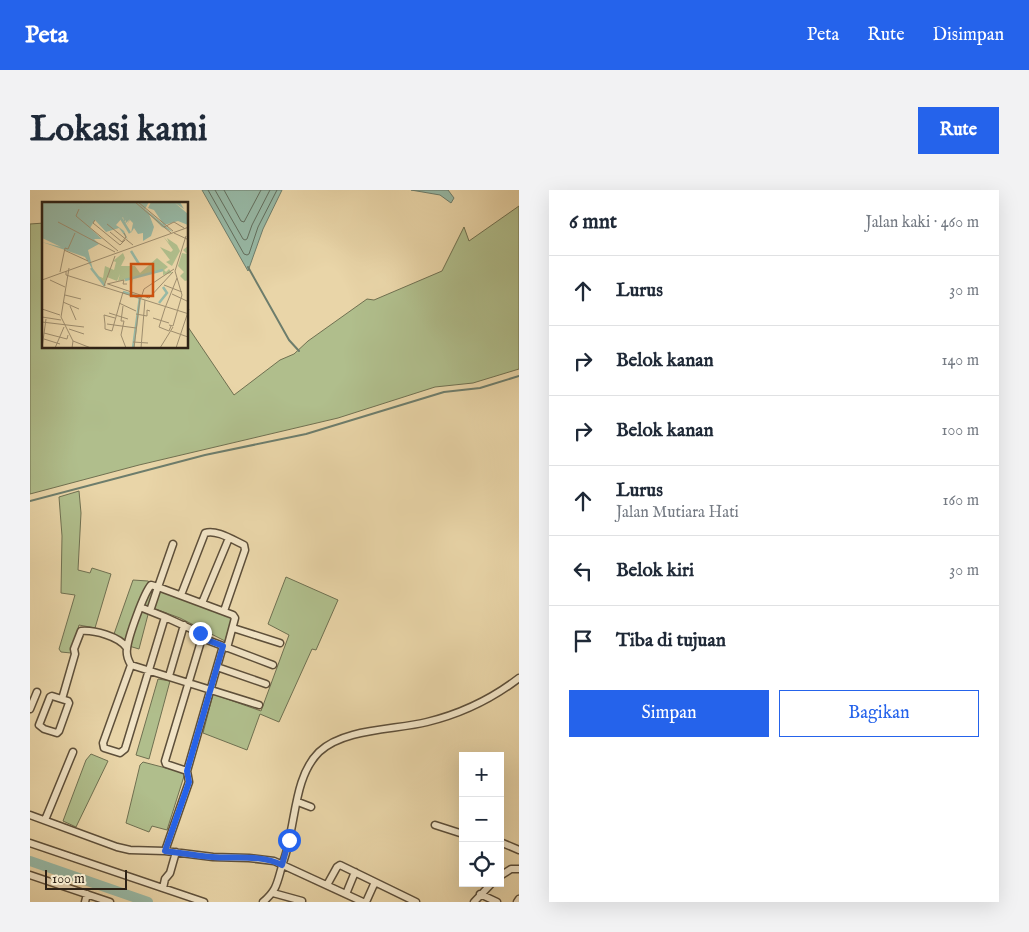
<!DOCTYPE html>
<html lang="id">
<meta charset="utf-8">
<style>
:root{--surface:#fff;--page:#f2f2f3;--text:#1f2937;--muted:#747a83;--line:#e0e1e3;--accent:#2563eb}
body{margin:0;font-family:"IM FELL English",serif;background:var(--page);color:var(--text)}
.controls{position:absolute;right:15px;bottom:15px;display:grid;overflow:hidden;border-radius:0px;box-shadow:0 5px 20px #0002}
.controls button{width:45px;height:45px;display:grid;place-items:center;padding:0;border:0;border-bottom:1px solid var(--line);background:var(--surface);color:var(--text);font:25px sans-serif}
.scale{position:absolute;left:15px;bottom:12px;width:82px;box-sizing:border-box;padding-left:5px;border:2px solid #2e2216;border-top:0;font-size:14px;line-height:18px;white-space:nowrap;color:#2e2216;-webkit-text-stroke:4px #f1e4c6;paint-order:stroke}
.stop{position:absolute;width:15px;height:15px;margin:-11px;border:4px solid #2563eb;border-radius:50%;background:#fff}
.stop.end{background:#2563eb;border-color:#fff;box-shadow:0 1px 5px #0008}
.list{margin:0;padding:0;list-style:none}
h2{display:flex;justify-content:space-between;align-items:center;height:65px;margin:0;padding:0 20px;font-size:21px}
h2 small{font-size:16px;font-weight:400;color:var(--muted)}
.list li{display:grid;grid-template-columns:32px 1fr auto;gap:15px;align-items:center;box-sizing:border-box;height:70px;padding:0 20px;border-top:1px solid var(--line)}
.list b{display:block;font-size:19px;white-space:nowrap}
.list p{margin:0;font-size:16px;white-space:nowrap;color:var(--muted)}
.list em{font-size:16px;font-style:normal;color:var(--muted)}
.actions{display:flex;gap:10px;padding:15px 20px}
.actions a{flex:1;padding:11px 0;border:1px solid var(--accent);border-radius:0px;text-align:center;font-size:18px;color:var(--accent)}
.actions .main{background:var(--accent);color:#fff}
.icon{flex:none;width:28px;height:28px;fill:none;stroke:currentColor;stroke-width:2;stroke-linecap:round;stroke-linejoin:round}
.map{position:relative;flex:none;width:489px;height:712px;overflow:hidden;border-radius:0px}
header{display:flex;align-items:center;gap:30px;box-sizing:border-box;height:70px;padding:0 25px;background:var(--accent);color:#fff}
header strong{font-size:24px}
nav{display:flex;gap:28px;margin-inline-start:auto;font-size:18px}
.intro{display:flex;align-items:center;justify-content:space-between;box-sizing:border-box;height:120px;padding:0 30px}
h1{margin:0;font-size:35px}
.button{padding:12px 22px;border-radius:0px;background:var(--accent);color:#fff;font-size:18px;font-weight:700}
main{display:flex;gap:30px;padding:0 30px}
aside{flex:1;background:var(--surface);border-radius:0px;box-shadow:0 5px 20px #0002}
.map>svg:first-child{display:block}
.green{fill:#b0be8c;stroke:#6f7051}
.water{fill:#97b9a6;stroke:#6d7d6c}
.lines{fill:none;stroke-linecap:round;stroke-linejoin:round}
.shore{stroke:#626e5e;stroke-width:1}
.stream{stroke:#6d7d6c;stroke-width:2}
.river{stroke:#97b9a6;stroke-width:10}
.minor-casing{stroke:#5d4f3a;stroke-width:9}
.minor{stroke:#f1e4c6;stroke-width:6}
.route{stroke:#2563eb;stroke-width:6}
.inset-river{fill:none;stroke:#97b9a6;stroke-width:2.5}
.inset-road{fill:none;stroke:#9e8d6e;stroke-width:1}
.view{fill:#cc510e;fill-opacity:0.15;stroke:#cc510e;stroke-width:2.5}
.inset-edge{fill:none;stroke:#2e2216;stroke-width:2.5}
</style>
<header>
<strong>Peta</strong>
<nav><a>Peta</a><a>Rute</a><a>Disimpan</a></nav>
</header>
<div class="intro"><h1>Lokasi kami</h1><a class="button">Rute</a></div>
<main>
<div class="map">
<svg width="489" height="712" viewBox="0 0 489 712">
<rect width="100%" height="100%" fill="#e9d5a8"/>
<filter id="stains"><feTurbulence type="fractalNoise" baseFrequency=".004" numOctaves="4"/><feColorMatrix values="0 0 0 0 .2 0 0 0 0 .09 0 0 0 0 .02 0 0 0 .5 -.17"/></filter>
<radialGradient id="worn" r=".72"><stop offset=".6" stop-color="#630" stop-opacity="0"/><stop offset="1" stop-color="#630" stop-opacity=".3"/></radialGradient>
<!-- green -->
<path class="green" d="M489,16V179L443,193L405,197L308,228L109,275L0,304V34L14,33V158H158V137L204,205L250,170L264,164L278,151L337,109L344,110L412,81L434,37L439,51Z
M49,301L51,323L48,380L60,383L62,378L81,384L65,438L49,435L41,463L31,462L29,459L45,405L31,403L32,346L29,307Z
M256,387L308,410L286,460L282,459L249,532L230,524L217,560L173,543L183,504L231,521L259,445L238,434Z
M103,390L118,391L128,398L202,427L195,451L150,428L120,417L109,459L99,456L84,444Z
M128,489L140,491L119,569L106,565Z
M61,564L78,571L46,637L33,631L56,570Z
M113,572L155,583L137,640L122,636L119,642L96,633L110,575Z"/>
<!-- water -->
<path class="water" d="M172,0H252L233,39L218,81Z
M381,0H418L424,8L421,13L410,5Z"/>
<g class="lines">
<!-- shore -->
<path class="shore" d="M178,0L214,64L217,65L219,64L228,37L247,0
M185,0L213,49L215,50L217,49L222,35L240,0
M194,0L211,31L214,32L231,0"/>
<!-- stream -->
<path class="stream" d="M218,77L259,150L269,161
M0,311L175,265L276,244L414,202L450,198L489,186"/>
<!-- river -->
<path class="river" d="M0,671L118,712"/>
<defs>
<path id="minor" d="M143,354L128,397L203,425L205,428L197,458
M151,405L175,343C186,339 203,350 214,355L215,360L194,421
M172,413L199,348
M110,417L135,427
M120,421L128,397L121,395C114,403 98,447 97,459C96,465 98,470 101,475L73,553L74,558L90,563L95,559L135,427L170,443L172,448L243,475
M203,438L250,453
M101,475L229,515
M187,477L236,494
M139,486L154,435
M22,506L38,511L39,513L29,541L27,543L14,539L9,535L20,507Z
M32,509L45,464L44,459L51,441C64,440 89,446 97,458
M0,519L7,502
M157,581L136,574L135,571L172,448
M157,581L193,456
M268,612L281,617
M0,625L87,657L100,660L135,661L183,667L219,668L244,671L333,712
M15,630L43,562
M405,635L433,644
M470,652L489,660
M0,653L174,712
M135,661L159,592L157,581
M0,685L80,712
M470,686L481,679H489
M297,695L307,677L310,675L386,712
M133,698L135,689L140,683L146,662
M243,703L272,711
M316,704L325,682
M450,704L467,712
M55,712L57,704
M233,712C247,700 247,693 252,676C254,669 257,662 258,654C266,624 266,585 289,562C314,538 366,540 397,532C430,524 463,508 489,488
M336,712L345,692
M444,712L462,693
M487,712L489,709"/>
</defs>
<!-- minor casing -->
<use href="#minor" class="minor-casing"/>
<!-- minor -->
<use href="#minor" class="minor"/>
</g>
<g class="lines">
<!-- route -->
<path class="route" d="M170,443L172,448L193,456L157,581L159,592L135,661C151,663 167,666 182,667C206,669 230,664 252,675L259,650"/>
</g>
<!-- overview -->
<g transform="translate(12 12)">
<rect width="146" height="146" fill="#e9d5a8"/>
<path d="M121,34L127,41L125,36L135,43L138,49L130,64L124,60L128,58L118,45L129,50L131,48ZM146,44L147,78L143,79L138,74L142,70L136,64L140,51L145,52L141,48ZM81,51L83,56L79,64H93L98,71L115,56L126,65L122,68L124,70L127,67L130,71L121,73V68L91,75V83L90,76L76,79L78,72L75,79L65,75L62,83L56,74L61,76L63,64L72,68L74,60L71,59Z" fill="#b0be8c"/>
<path d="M0,0H107L103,7L131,30L120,25L107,12L112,25L109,34L101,39V31L96,32L92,26L89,31L91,21L88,18L84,24L88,17L83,22L84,18L82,20L81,15L74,23L82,29L86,38L77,26L64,30L53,18L48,26L60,37H52L57,42L46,48L51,68L43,55L0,40L19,45L0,36ZM109,0H138L142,7L133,1L146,12V23L136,19L122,23L112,8L106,6Z" fill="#97b9a6"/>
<path class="inset-river" d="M77,13L88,31M28,28L44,36M89,49L97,62M49,66L63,84M83,78L121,68M81,90L98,95L91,146M117,101L125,91L121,85"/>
<path class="inset-road" d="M93,0L129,31M96,0L131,29M37,7L34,14L76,49M53,18L51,21L78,43L83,38M16,20L73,50M65,22L91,43M122,25L132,20L142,26M68,30L80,40L84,35L82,31M132,31L147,38M22,48L46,59M27,66L19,115L31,139L30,146M24,69V73L147,112M18,70L23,46L26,47L33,31M0,78L147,25M8,78L23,85M65,82L82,78L81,82H85M66,82L107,96M122,83L140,90M62,84L73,54M130,92L147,100M23,93L39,97M99,96L102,87L132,67M107,96L131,70M21,100L37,107M77,101L94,109M28,104L34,118M81,104L79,119H82M123,106L117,125L127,129L129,124M123,106L135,76M0,107L18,113M67,111L86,117M94,112L105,114V108L108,109M0,115L19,118M111,116L127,121M82,119L79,133L84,146M0,120L42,125M63,122V127L70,129L81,90M63,122L62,113L73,116M65,122L94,126M127,123L131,124L140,93L133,69L144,34M27,127L42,132M129,129L146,135M2,131L25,137L26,133M2,137L18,142M31,139L49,146M91,140L106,141M0,146L4,117M13,146L22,125M92,146L98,96M99,146L103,98M118,146L131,125M134,146L147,107"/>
<path class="view" d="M89,62H111V94H89Z"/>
<rect width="146" height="146" class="inset-edge"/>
</g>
<rect width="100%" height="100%" filter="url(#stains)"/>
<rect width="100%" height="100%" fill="url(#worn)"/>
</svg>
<div class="controls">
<button>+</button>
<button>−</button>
<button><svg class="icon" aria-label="locate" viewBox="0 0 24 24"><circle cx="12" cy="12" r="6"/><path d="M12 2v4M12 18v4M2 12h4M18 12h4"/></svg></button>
</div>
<div class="scale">100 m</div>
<div class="stop" style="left:259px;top:650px"></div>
<div class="stop end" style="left:170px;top:443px"></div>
</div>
<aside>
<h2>6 mnt<small>Jalan kaki · 460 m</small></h2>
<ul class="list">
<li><svg class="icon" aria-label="ahead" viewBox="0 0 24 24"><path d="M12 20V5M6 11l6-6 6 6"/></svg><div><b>Lurus</b></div><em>30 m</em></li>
<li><svg class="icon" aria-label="right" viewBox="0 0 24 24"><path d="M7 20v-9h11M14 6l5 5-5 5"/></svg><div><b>Belok kanan</b></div><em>140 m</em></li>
<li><svg class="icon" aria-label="right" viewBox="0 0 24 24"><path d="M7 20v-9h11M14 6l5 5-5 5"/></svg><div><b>Belok kanan</b></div><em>100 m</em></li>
<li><svg class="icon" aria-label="ahead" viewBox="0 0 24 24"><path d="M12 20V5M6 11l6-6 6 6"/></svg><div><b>Lurus</b><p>Jalan Mutiara Hati</p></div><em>160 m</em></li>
<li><svg class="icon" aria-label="left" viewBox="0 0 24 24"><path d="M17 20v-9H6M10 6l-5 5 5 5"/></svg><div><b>Belok kiri</b></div><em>30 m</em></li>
<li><svg class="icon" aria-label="arrive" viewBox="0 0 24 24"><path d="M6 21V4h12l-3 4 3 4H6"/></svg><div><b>Tiba di tujuan</b></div></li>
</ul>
<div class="actions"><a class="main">Simpan</a><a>Bagikan</a></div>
</aside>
</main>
